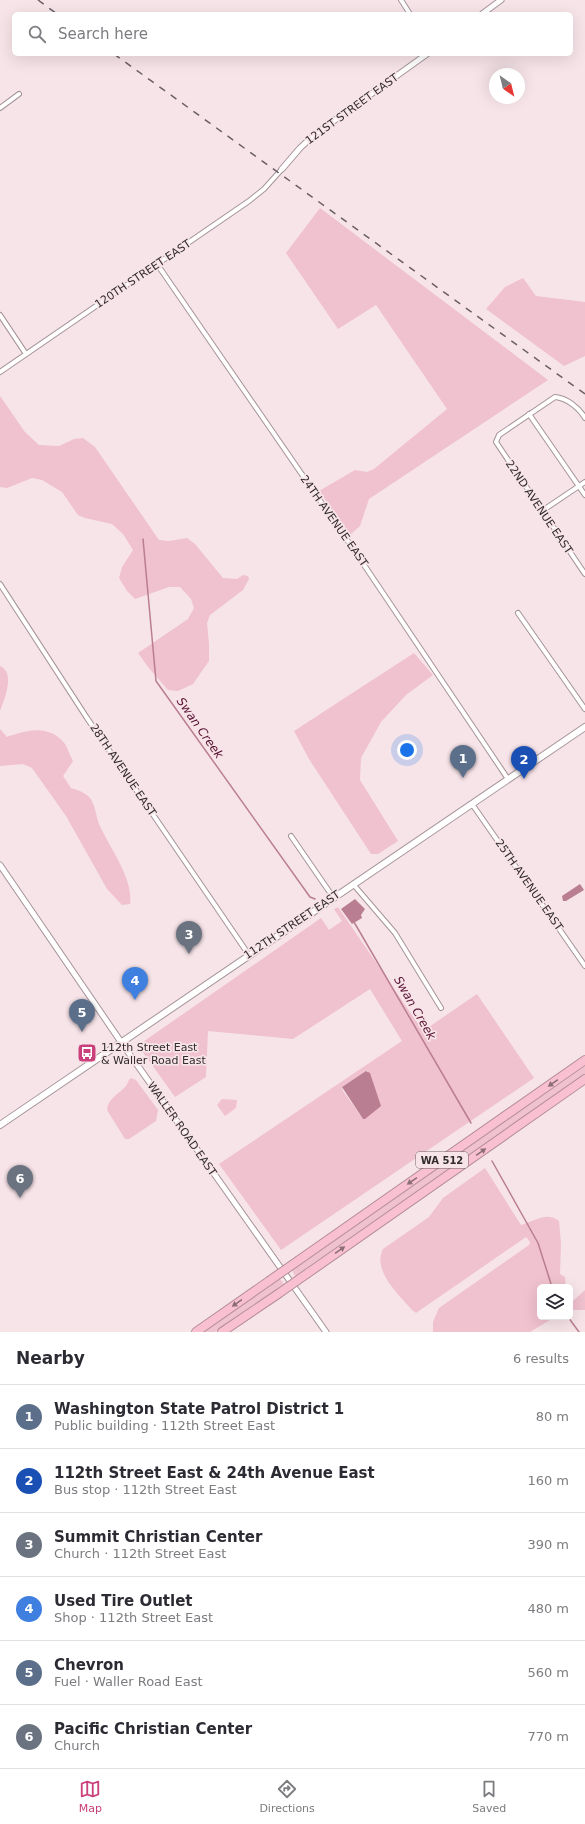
<!DOCTYPE html>
<meta charset="utf-8">
<style>
:root{--surface:#fff;--page:#f7f7f7;--text:#2b2b33;--muted:#7c7c81;--line:#e1e1e2;--accent:#c9407a}
body{margin:0;font-family:"DejaVu Sans",sans-serif;background:var(--page);color:var(--text)}
.controls{position:absolute;right:12px;bottom:12px;display:grid;overflow:hidden;border-radius:6px;box-shadow:0 4px 16px #0002}
.controls button{width:36px;height:36px;display:grid;place-items:center;padding:0;border:0;border-bottom:1px solid var(--line);background:var(--surface);color:var(--text);font:20px sans-serif}
.compass{position:absolute;left:489px;top:68px;width:36px;height:36px;border-radius:50%;background:var(--surface);box-shadow:0 4px 16px #0002;rotate:145deg}
.you{position:absolute;left:407px;top:750px;width:14px;height:14px;margin:-10px;border:3px solid #fff;border-radius:50%;background:#1a73e8;box-shadow:0 0 0 6px #1a73e833}
.badge{display:grid;place-items:center;width:26px;height:26px;border-radius:50%;background:var(--accent);color:#fff;font-size:13px;font-weight:700}
.pin{position:absolute;translate:-50% -33px;filter:drop-shadow(0 1px 2px #0008)}
.pin::after{content:'';position:absolute;top:21px;width:14px;height:12px;background:inherit;clip-path:polygon(0 0,100% 0,50% 100%)}
.list{margin:0;padding:0;list-style:none}
h2{display:flex;justify-content:space-between;align-items:center;height:52px;margin:0;padding:0 16px;font-size:17px}
h2 small{font-size:13px;font-weight:400;color:var(--muted)}
.list li{display:grid;grid-template-columns:26px 1fr auto;gap:12px;align-items:center;box-sizing:border-box;height:64px;padding:0 16px;border-top:1px solid var(--line)}
.list b{display:block;font-size:15px;white-space:nowrap}
.list p{margin:0;font-size:13px;white-space:nowrap;color:var(--muted)}
.list em{font-size:13px;font-style:normal;color:var(--muted)}
.icon{flex:none;width:22px;height:22px;fill:none;stroke:currentColor;stroke-width:2;stroke-linecap:round;stroke-linejoin:round}
.map{position:relative;flex:none;width:585px;height:1332px;overflow:hidden}
.search{position:absolute;background:var(--surface);box-shadow:0 4px 16px #0002;left:12px;right:12px;top:12px;height:44px;display:flex;align-items:center;gap:10px;box-sizing:border-box;padding:0 14px;border-radius:6px;color:var(--muted);font-size:15px}
.sheet{height:436px;background:var(--surface)}
nav{display:flex;justify-content:space-around;align-items:center;box-sizing:border-box;height:56px;border-top:1px solid var(--line);background:var(--surface);font-size:11px;color:var(--muted)}
nav a{display:grid;justify-items:center;gap:2px}
nav .on{color:var(--accent)}
.map>svg:first-child{display:block}
.green{fill:#f0c1cf;fill-rule:evenodd}
.water{fill:#b97e91}
.lines{fill:none;stroke-linecap:round;stroke-linejoin:round}
.stream{stroke:#b97e91;stroke-width:1.5}
.minor-casing{stroke:#a59498;stroke-width:6}
.tertiary-casing{stroke:#a59498;stroke-width:7}
.secondary-casing{stroke:#a59498;stroke-width:8}
.motorway-casing{stroke:#b38c98;stroke-width:10}
.minor{stroke:#fff;stroke-width:4}
.tertiary{stroke:#fff;stroke-width:5}
.secondary{stroke:#fff;stroke-width:6}
.motorway{stroke:#f8c0d1;stroke-width:8}
.rail{stroke:#6a6063;stroke-width:1.5;stroke-dasharray:7 7;stroke-linecap:butt}
.motorway-bridge-casing{stroke:#b38c98;stroke-width:10;stroke-linecap:butt}
.motorway-bridge{stroke:#f8c0d1;stroke-width:8}
.oneway{fill:#8b6e77}
.labels{text-anchor:middle;dominant-baseline:central;stroke-width:3.5;stroke-linejoin:round;paint-order:stroke}
.shield{fill:#f7e4e9;stroke:#6d6265;stroke-width:1}
.shield-label{font-size:10px;font-weight:bold;fill:#322b2d}
.street-label{font-size:11px;fill:#322b2d;stroke:#f7e4e9}
.poi-label{font-size:11px;fill:#322b2d;stroke:#f7e4e9;text-anchor:start}
.water-label{font-size:12px;font-style:italic;fill:#5a1332;stroke:#f7e4e9}
</style>
<div class="map">
<svg width="585" height="1332" viewBox="0 0 585 1332">
<rect width="100%" height="100%" fill="#f7e4e9"/>
<!-- green -->
<path class="green" d="M320,208L548,380L369,499L360,526L350,535L319,491L355,470L367,472L374,469L447,409L376,305L338,329L286,253Z
M523,278L536,296L585,302V356L564,366L486,309L505,287Z
M0,396L25,432L39,445L59,446L74,439L83,438L95,447L159,540L169,541L187,538L195,544L223,578L237,579L243,575L248,576L249,579L243,590L210,615L207,623L209,644V661L193,684L178,691L168,690L148,667L138,653L188,619L194,608L191,599L180,587H169L135,599L127,591L119,578L122,567L133,550L123,534L112,524L85,518L78,515L62,492L42,480L32,478L7,488L0,487Z
M414,653L433,675L406,695L381,722L361,758L360,780L398,841L378,854H371L309,759L294,731Z
M0,666C16,673 4,700 0,711Z
M0,729L7,737C28,730 49,724 65,744C68,749 70,756 73,761L63,776L71,788C77,790 85,792 90,798C95,804 96,816 99,824C109,847 134,879 130,904L122,905L107,889L66,816L32,768L23,764L0,766Z
M338,907L423,1031L477,994L534,1078L281,1250L219,1164L402,1041L370,989L293,1039L208,1031L206,1077L175,1097L142,1051C141,1043 144,1041 150,1037L321,918L329,930L342,921L334,909ZM366,1071H368L363,1119L343,1091L342,1087Z
M585,1066V1074L295,1276L292,1270Z
M131,1078L136,1080L158,1110L156,1121L129,1139H125L107,1110C108,1098 119,1094 126,1086C128,1083 128,1080 131,1078Z
M222,1099L237,1100L236,1108L225,1116L217,1105Z
M485,1168L521,1225C534,1221 547,1211 559,1221L561,1244L560,1274L565,1277L566,1287H540V1317H555L530,1332H433V1322L439,1308L529,1245L530,1242L526,1237L416,1313L412,1310C399,1295 372,1271 383,1249L429,1217L443,1198Z
M280,1279L284,1284L215,1332H204Z
M585,1290V1310H570V1302L574,1300Z"/>
<!-- water -->
<path class="water" d="M580,884L584,890L566,901H563L562,896Z
M355,899L365,909L361,915L362,918L352,924L341,909Z
M366,1071L370,1073L381,1106L365,1119H363L342,1087Z"/>
<g class="lines">
<!-- stream -->
<path class="stream" d="M143,539L156,681L310,897L315,899
M354,922L471,1123
M492,1161L538,1243L552,1287
M568,1317L579,1332"/>
<defs>
<path id="minor" d="M401,0L410,14
M0,108L19,94
M157,264L354,550L508,779
M0,315L26,354
M0,372L249,201L264,189L282,169
M529,414L585,495
M585,418C579,408 567,398 555,397L499,435L496,442L585,574
M542,511L585,482
M0,584L87,718L249,955
M518,613L585,709
M472,804L585,966
M291,836L333,897
M353,884L395,933L441,1008"/>
<path id="tertiary" d="M482,14L501,0
M282,169L300,148L314,135L427,54
M0,865L121,1042L326,1332"/>
<path id="secondary" d="M0,1125L585,727"/>
<path id="motorway" d="M299,1260L585,1060
M308,1273L585,1079
M196,1332L269,1281
M222,1332L278,1294"/>
</defs>
<!-- minor casing -->
<use href="#minor" class="minor-casing"/>
<!-- tertiary casing -->
<use href="#tertiary" class="tertiary-casing"/>
<!-- secondary casing -->
<use href="#secondary" class="secondary-casing"/>
<!-- motorway casing -->
<use href="#motorway" class="motorway-casing"/>
<!-- minor -->
<use href="#minor" class="minor"/>
<!-- tertiary -->
<use href="#tertiary" class="tertiary"/>
<!-- secondary -->
<use href="#secondary" class="secondary"/>
<!-- motorway -->
<use href="#motorway" class="motorway"/>
<!-- rail -->
<path class="rail" d="M38,0L57,14
M114,54L585,394"/>
<defs>
<path id="motorway-bridge" d="M269,1281L299,1260
M278,1294L308,1273"/>
</defs>
<!-- motorway-bridge casing -->
<use href="#motorway-bridge" class="motorway-bridge-casing"/>
<!-- motorway-bridge -->
<use href="#motorway-bridge" class="motorway-bridge"/>
</g>
<!-- one-way arrows -->
<defs><path id="oneway-solid" d="M-6-.8H1V-3.2L6.5 0L1 3.2V.8H-6Z"/></defs>
<g class="oneway">
<use href="#oneway-solid" transform="translate(553 1083) rotate(145)"/>
<use href="#oneway-solid" transform="translate(481 1152) rotate(-35)"/>
<use href="#oneway-solid" transform="translate(412 1181) rotate(145)"/>
<use href="#oneway-solid" transform="translate(340 1250) rotate(-35)"/>
<use href="#oneway-solid" transform="translate(237 1303) rotate(145)"/>
</g>
<!-- icons -->
<defs>
<symbol id="bus-square" viewBox="-11 -11 22 22"><rect x="-9" y="-9" width="18" height="18" rx="4" fill="#c9407a" stroke="#f7e4e9"/><path d="M-5-6H5V4H4V6H2V4H-2V6H-4V4H-5ZM-3.5-4V0h7V-4ZM-3.5 1.2v1.5H-2V1.2ZM2 1.2v1.5H3.5V1.2Z" fill="#fff"/></symbol>
</defs>
<g fill-rule="evenodd">
<use href="#bus-square" x="76" y="1042" width="22" height="22"/>
</g>
<g class="labels">
<!-- shield labels -->
<rect class="shield" x="416" y="1152" width="52" height="16" rx="3"/>
<g class="shield-label">
<text x="442" y="1160">WA 512</text>
</g>
<!-- street labels -->
<g class="street-label">
<text transform="translate(352 109) rotate(-36)">121ST STREET EAST</text>
<text transform="translate(143 274) rotate(-34)">120TH STREET EAST</text>
<text transform="translate(539 507) rotate(56)">22ND AVENUE EAST</text>
<text transform="translate(334 521) rotate(55)">24TH AVENUE EAST</text>
<text transform="translate(123 770) rotate(56)">28TH AVENUE EAST</text>
<text transform="translate(529 885) rotate(55)">25TH AVENUE EAST</text>
<text transform="translate(292 925) rotate(-34)">112TH STREET EAST</text>
<text transform="translate(182 1129) rotate(55)">WALLER ROAD EAST</text>
</g>
<!-- poi labels -->
<g class="poi-label">
<text x="101" y="1047">112th Street East<tspan x="101" dy="13">&amp; Waller Road East</tspan></text>
</g>
<!-- water labels -->
<g class="water-label">
<text transform="translate(200 728) rotate(55)">Swan Creek</text>
<text transform="translate(415 1008) rotate(60)">Swan Creek</text>
</g>
</g>
</svg>
<div class="controls">
<button><svg class="icon" aria-label="layers" viewBox="0 0 24 24"><path d="M12 4l9 5-9 5-9-5zM3 14l9 5 9-5"/></svg></button>
</div>
<svg class="compass" viewBox="-18 -18 36 36"><path d="M0-13l5 13h-10z" fill="#e53935"/><path d="M0 13l5-13h-10z" fill="#7c7c81"/></svg>
<div class="you"></div>
<div class="pin badge" style="left:463px;top:778px;background:#5c6f8a">1</div>
<div class="pin badge" style="left:524px;top:779px;background:#1a4fb4">2</div>
<div class="pin badge" style="left:189px;top:954px;background:#6b7280">3</div>
<div class="pin badge" style="left:135px;top:1000px;background:#3f7fe0">4</div>
<div class="pin badge" style="left:82px;top:1032px;background:#5c6f8a">5</div>
<div class="pin badge" style="left:20px;top:1198px;background:#6b7280">6</div>
<div class="search"><svg class="icon" aria-label="search" viewBox="0 0 24 24"><circle cx="10" cy="10" r="6"/><path d="M15 15l6 6"/></svg>Search here</div>
</div>
<section class="sheet">
<h2>Nearby<small>6 results</small></h2>
<ul class="list">
<li><span class="badge" style="background:#5c6f8a">1</span><div><b>Washington State Patrol District 1</b><p>Public building · 112th Street East</p></div><em>80 m</em></li>
<li><span class="badge" style="background:#1a4fb4">2</span><div><b>112th Street East &amp; 24th Avenue East</b><p>Bus stop · 112th Street East</p></div><em>160 m</em></li>
<li><span class="badge" style="background:#6b7280">3</span><div><b>Summit Christian Center</b><p>Church · 112th Street East</p></div><em>390 m</em></li>
<li><span class="badge" style="background:#3f7fe0">4</span><div><b>Used Tire Outlet</b><p>Shop · 112th Street East</p></div><em>480 m</em></li>
<li><span class="badge" style="background:#5c6f8a">5</span><div><b>Chevron</b><p>Fuel · Waller Road East</p></div><em>560 m</em></li>
<li><span class="badge" style="background:#6b7280">6</span><div><b>Pacific Christian Center</b><p>Church</p></div><em>770 m</em></li>
</ul>
</section>
<nav>
<a class="on"><svg class="icon" aria-label="map" viewBox="0 0 24 24"><path d="M3 6l6-2 6 2 6-2v14l-6 2-6-2-6 2zM9 4v14M15 6v14"/></svg>Map</a>
<a><svg class="icon" aria-label="directions" viewBox="0 0 24 24"><path d="M12 3l9 9-9 9-9-9zM9 14v-3h6M13 9l2 2-2 2"/></svg>Directions</a>
<a><svg class="icon" aria-label="saved" viewBox="0 0 24 24"><path d="M7 4h10v16l-5-4-5 4z"/></svg>Saved</a>
</nav>
